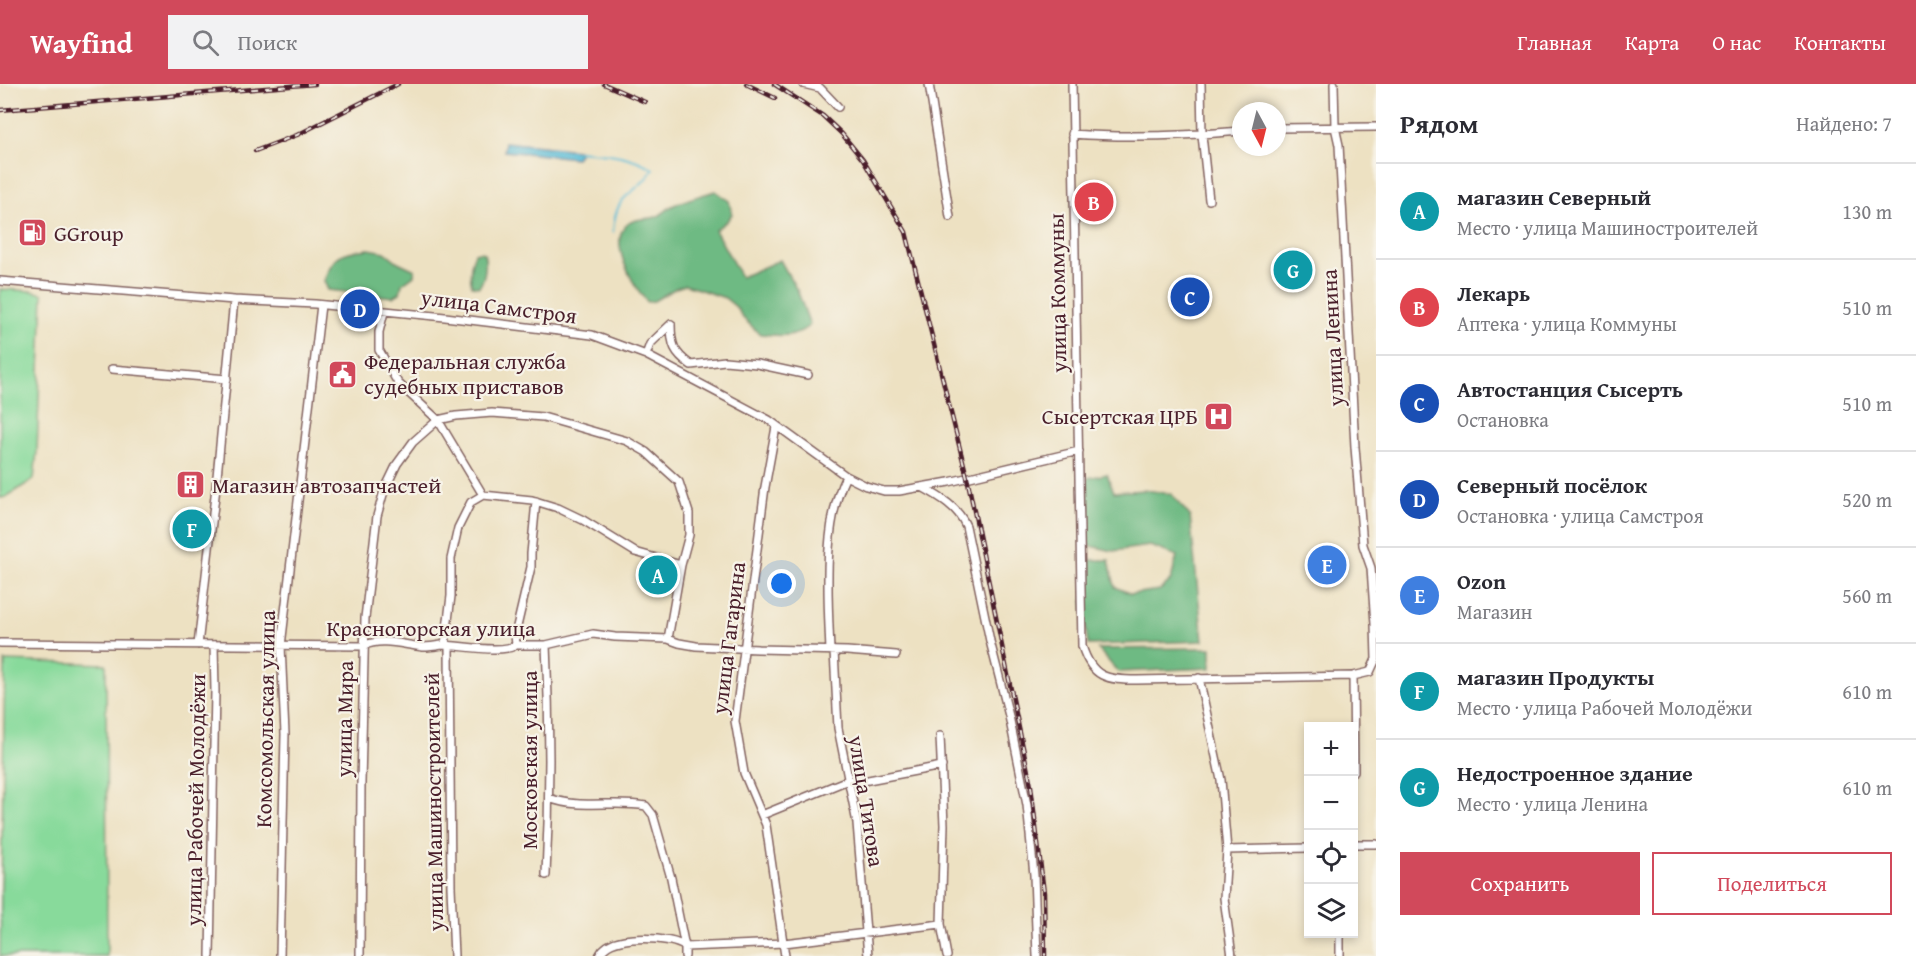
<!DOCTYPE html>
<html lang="ru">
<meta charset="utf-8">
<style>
:root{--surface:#fff;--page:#f2f2f3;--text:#2b2b33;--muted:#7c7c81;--line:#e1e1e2;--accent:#d1495b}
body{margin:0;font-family:"Gentium Book Plus",serif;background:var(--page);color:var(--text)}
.controls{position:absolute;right:18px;bottom:18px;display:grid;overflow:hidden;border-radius:0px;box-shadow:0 3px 9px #0003}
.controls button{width:54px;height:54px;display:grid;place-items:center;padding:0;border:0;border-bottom:2px solid var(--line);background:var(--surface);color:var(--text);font:30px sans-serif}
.compass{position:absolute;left:1232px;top:18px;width:54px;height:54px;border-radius:50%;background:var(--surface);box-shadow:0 3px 9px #0003;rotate:173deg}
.you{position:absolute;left:782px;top:500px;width:21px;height:21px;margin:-15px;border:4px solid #fff;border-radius:50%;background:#1a73e8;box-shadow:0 0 0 9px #1a73e833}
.badge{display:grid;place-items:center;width:39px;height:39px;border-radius:50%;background:var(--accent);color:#fff;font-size:20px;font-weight:700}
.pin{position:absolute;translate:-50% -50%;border:3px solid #fff;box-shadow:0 2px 6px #0006}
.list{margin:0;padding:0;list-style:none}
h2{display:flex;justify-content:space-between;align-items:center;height:78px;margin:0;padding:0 24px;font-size:26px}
h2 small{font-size:20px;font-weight:400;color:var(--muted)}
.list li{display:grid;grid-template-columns:39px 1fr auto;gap:18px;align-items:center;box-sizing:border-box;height:96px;padding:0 24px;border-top:2px solid var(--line)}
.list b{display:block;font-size:22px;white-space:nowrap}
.list p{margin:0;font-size:20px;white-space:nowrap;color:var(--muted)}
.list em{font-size:20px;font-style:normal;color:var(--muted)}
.actions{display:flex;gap:12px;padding:18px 24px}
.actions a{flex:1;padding:14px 0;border:2px solid var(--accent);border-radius:0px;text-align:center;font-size:21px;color:var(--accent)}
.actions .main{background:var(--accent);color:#fff}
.icon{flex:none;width:33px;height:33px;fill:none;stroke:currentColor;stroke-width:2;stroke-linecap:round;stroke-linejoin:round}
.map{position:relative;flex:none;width:1376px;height:872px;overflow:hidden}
header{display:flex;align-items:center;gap:36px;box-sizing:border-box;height:84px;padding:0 30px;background:var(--accent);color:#fff}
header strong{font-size:28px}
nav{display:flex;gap:33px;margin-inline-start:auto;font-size:21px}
.search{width:420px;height:54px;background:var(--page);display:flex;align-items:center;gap:15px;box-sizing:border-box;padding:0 21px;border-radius:0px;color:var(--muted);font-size:22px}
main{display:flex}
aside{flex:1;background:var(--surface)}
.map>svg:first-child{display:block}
.green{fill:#88da9b;stroke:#697c63;stroke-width:1.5}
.forest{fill:#6eba83;stroke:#5c6c57;stroke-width:1.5}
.water{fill:#59bcd7;stroke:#526e81;stroke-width:1.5}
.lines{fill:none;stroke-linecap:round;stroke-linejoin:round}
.stream{stroke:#59bcd7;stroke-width:2}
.minor-casing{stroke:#836360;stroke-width:10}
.minor{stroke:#fff;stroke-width:7}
.rail-casing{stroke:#4a1f2b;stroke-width:4.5}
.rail{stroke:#f7f3e8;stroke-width:2;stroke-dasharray:7;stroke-linecap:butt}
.labels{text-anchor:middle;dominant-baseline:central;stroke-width:4.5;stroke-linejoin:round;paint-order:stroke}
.poi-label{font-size:22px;fill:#4a1f2b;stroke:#f7f3e8;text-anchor:start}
.street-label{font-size:22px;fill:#4a1f2b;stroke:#f7f3e8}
</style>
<header>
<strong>Wayfind</strong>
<div class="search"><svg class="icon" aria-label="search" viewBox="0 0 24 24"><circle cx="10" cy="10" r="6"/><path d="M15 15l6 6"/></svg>Поиск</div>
<nav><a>Главная</a><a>Карта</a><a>О нас</a><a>Контакты</a></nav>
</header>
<main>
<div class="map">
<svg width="1376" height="872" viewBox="0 0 1376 872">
<rect width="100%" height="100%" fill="#f7f3e8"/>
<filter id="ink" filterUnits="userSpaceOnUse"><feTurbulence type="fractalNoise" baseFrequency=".0167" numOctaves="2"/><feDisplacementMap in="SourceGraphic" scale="12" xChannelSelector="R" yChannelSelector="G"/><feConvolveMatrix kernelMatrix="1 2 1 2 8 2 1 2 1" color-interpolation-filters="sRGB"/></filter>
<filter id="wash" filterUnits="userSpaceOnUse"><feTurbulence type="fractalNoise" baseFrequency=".008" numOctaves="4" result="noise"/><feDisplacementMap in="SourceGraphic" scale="24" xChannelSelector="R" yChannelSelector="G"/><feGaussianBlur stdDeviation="1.35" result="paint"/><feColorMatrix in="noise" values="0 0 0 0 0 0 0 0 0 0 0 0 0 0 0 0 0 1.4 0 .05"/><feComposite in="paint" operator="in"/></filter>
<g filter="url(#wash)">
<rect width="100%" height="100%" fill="#ede1c2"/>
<!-- green -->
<path class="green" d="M0,205L32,207L43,210L37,367L34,395L6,413L0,414Z
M5,577L106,580L107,872H0Z"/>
<!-- forest -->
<path class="forest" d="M716,107L729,117L732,130L727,137L715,146L741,193L780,176L798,208L810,241C796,254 779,252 760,250L743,234L736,223L725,214L695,204L685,201L676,204L654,217L647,218C634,202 605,155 629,139C638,133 647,136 656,133C662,131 667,125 672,122C686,115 701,111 716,107Z
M369,165L385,168L398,178L415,186L414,191L402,200L400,209L393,213L328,206L324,197C333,170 341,168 369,165Z
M479,168L484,169C487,179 485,195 479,203L472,202C469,190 470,180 475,169Z
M1107,390L1114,408L1146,406L1171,410L1190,432L1203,557L1088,561L1083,522L1088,476H1109L1115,503L1131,510L1160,506L1171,496L1177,472L1150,462L1113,467L1086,461L1087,394Z
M1211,564V584L1118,588L1098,565Z"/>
<!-- water -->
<path class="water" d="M505,58L578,66L579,70L576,74L504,67Z"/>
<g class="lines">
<!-- stream -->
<path class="stream" d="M577,67C603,69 631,70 653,85C635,115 616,104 613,148"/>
</g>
</g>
<g filter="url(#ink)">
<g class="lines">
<defs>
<path id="minor" d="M803,0L820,4L838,23
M929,0L950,133
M1072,0L1082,562C1092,594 1107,596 1137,596L1353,592L1370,588L1376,575L1375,540L1371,484L1363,461L1355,363L1339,61L1335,43L1334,0
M1201,0L1202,51L1209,116
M1277,44L1376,43
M1072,50C1128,54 1185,52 1241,47
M0,197L234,216L315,220L445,233L592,251L646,271L769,336L846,392L866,402L884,407H899L949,398L1079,367
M384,228L379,248V266L398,299L438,336L483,411
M671,240C671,261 674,269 691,281L725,277L757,280L808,291
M646,271L650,260L671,240
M112,285L227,295
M776,343L765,403L735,637L744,689L766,741L785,872
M922,403C940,413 958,423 966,442L990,557L1009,632L1027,721L1034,791L1037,872
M0,559L363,562C382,553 403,561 423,563C429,563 436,562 442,561C459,561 503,570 516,561H546L593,550L615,553L668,555L679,559L696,562L758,565L847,567L896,571
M198,561L216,403L234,216
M445,561L451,512V475L458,444L471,418L483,411L532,416L558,424L583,436L635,468L681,481
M516,561L515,551L531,483V470L536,417
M449,563L451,803L454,872
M830,567C828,514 822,440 846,392
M834,567L838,644L857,739L868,872
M1353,592L1354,687
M1199,594L1221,696L1227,766L1224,814L1232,872
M940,652L944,741L941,840L947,872
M549,714C580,726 614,716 646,722L653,731L671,794L685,863V872
M762,731L848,696L863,697L942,682
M1354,760H1376
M1227,766L1308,764
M546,791C550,714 550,638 546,561
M1340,850V872
M210,872L215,607L214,561
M280,872L285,650L281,562L321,221
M360,872L361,699L365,534L377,432L384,407L397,380L413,358L438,336L456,332L492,329L543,333L627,357L646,368L679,398L689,429V451L681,481L668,555
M599,872C601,869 602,866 605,864C618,851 671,852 685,863L784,859L941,840"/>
</defs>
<!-- minor casing -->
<use href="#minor" class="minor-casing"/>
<!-- minor -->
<use href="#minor" class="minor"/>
<defs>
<path id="rail" d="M604,0L645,18
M746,0L775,14
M774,0L823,32L842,50L863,76L906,148L967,393L1031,702L1044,809L1045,872
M0,26L315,0
M255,67L297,51L398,0"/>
</defs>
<!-- rail casing -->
<use href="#rail" class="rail-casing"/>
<!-- rail -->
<use href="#rail" class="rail"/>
</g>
</g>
<!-- icons -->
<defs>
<symbol id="fuel-square" viewBox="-11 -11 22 22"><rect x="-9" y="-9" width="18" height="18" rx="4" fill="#d1495b" stroke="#f7f3e8"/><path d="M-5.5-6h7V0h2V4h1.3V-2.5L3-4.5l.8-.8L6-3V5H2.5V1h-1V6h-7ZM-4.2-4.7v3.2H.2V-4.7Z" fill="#fff"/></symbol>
<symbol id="civic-square" viewBox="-11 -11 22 22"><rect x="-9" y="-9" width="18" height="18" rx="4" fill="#d1495b" stroke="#f7f3e8"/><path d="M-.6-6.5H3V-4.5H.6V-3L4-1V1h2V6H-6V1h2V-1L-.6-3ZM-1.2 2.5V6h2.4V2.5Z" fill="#fff"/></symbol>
<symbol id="hospital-square" viewBox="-11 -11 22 22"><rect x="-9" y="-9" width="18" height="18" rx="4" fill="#d1495b" stroke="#f7f3e8"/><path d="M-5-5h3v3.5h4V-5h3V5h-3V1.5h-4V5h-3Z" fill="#fff"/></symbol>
<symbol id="building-square" viewBox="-11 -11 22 22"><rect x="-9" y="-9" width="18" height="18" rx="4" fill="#d1495b" stroke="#f7f3e8"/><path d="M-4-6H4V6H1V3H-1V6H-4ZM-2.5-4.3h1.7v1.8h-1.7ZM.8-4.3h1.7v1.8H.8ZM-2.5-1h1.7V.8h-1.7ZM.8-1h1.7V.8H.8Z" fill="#fff"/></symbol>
</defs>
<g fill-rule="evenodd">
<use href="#fuel-square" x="16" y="132" width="33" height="33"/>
<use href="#civic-square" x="326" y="274" width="33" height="33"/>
<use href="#hospital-square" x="1202" y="316" width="33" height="33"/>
<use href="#building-square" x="174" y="384" width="33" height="33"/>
</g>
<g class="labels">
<!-- poi labels -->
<g class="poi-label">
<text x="54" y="149">GGroup</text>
<text x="364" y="277">Федеральная служба<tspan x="364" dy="25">судебных приставов</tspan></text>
<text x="1198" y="332" text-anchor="end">Сысертская ЦРБ</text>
<text x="212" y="401">Магазин автозапчастей</text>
</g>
<!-- street labels -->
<g class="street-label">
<text transform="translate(1057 209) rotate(-91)">улица Коммуны</text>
<text transform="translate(499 222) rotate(7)">улица Самстроя</text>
<text transform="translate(1332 254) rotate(-93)">улица Ленина</text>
<text x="431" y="544">Красногорская улица</text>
<text transform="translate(728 554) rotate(-83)">улица Гагарина</text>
<text transform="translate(265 635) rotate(-89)">Комсомольская улица</text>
<text transform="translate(344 635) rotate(-89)">улица Мира</text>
<text transform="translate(529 676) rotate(-90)">Московская улица</text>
<text transform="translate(195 716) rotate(-89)">улица Рабочей Молодёжи</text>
<text transform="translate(867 717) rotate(81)">улица Титова</text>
<text transform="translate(433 718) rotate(-91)">улица Машиностроителей</text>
</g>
</g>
</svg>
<div class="controls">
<button>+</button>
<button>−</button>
<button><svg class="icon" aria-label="locate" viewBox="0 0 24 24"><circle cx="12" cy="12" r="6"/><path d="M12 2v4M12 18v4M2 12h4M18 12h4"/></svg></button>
<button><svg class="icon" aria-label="layers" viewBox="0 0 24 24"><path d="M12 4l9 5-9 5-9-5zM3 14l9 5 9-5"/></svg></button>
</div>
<svg class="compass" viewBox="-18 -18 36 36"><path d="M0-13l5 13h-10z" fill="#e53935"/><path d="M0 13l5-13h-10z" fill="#7c7c81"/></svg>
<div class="you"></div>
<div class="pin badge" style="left:658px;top:491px;background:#0f9aa8">A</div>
<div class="pin badge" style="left:1094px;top:118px;background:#e0444e">B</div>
<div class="pin badge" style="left:1190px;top:213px;background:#1a4fb4">C</div>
<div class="pin badge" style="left:360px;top:225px;background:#1a4fb4">D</div>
<div class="pin badge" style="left:1327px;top:481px;background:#3f7fe0">E</div>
<div class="pin badge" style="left:192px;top:445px;background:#0f9aa8">F</div>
<div class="pin badge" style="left:1293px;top:186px;background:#0f9aa8">G</div>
</div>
<aside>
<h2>Рядом<small>Найдено: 7</small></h2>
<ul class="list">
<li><span class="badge" style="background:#0f9aa8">A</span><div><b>магазин Северный</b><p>Место · улица Машиностроителей</p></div><em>130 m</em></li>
<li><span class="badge" style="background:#e0444e">B</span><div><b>Лекарь</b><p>Аптека · улица Коммуны</p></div><em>510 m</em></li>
<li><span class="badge" style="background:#1a4fb4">C</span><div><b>Автостанция Сысерть</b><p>Остановка</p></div><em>510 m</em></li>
<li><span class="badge" style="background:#1a4fb4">D</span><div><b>Северный посёлок</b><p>Остановка · улица Самстроя</p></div><em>520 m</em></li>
<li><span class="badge" style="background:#3f7fe0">E</span><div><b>Ozon</b><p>Магазин</p></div><em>560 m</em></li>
<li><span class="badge" style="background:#0f9aa8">F</span><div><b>магазин Продукты</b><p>Место · улица Рабочей Молодёжи</p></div><em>610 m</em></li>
<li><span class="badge" style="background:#0f9aa8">G</span><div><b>Недостроенное здание</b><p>Место · улица Ленина</p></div><em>610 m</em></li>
</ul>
<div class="actions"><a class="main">Сохранить</a><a>Поделиться</a></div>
</aside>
</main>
